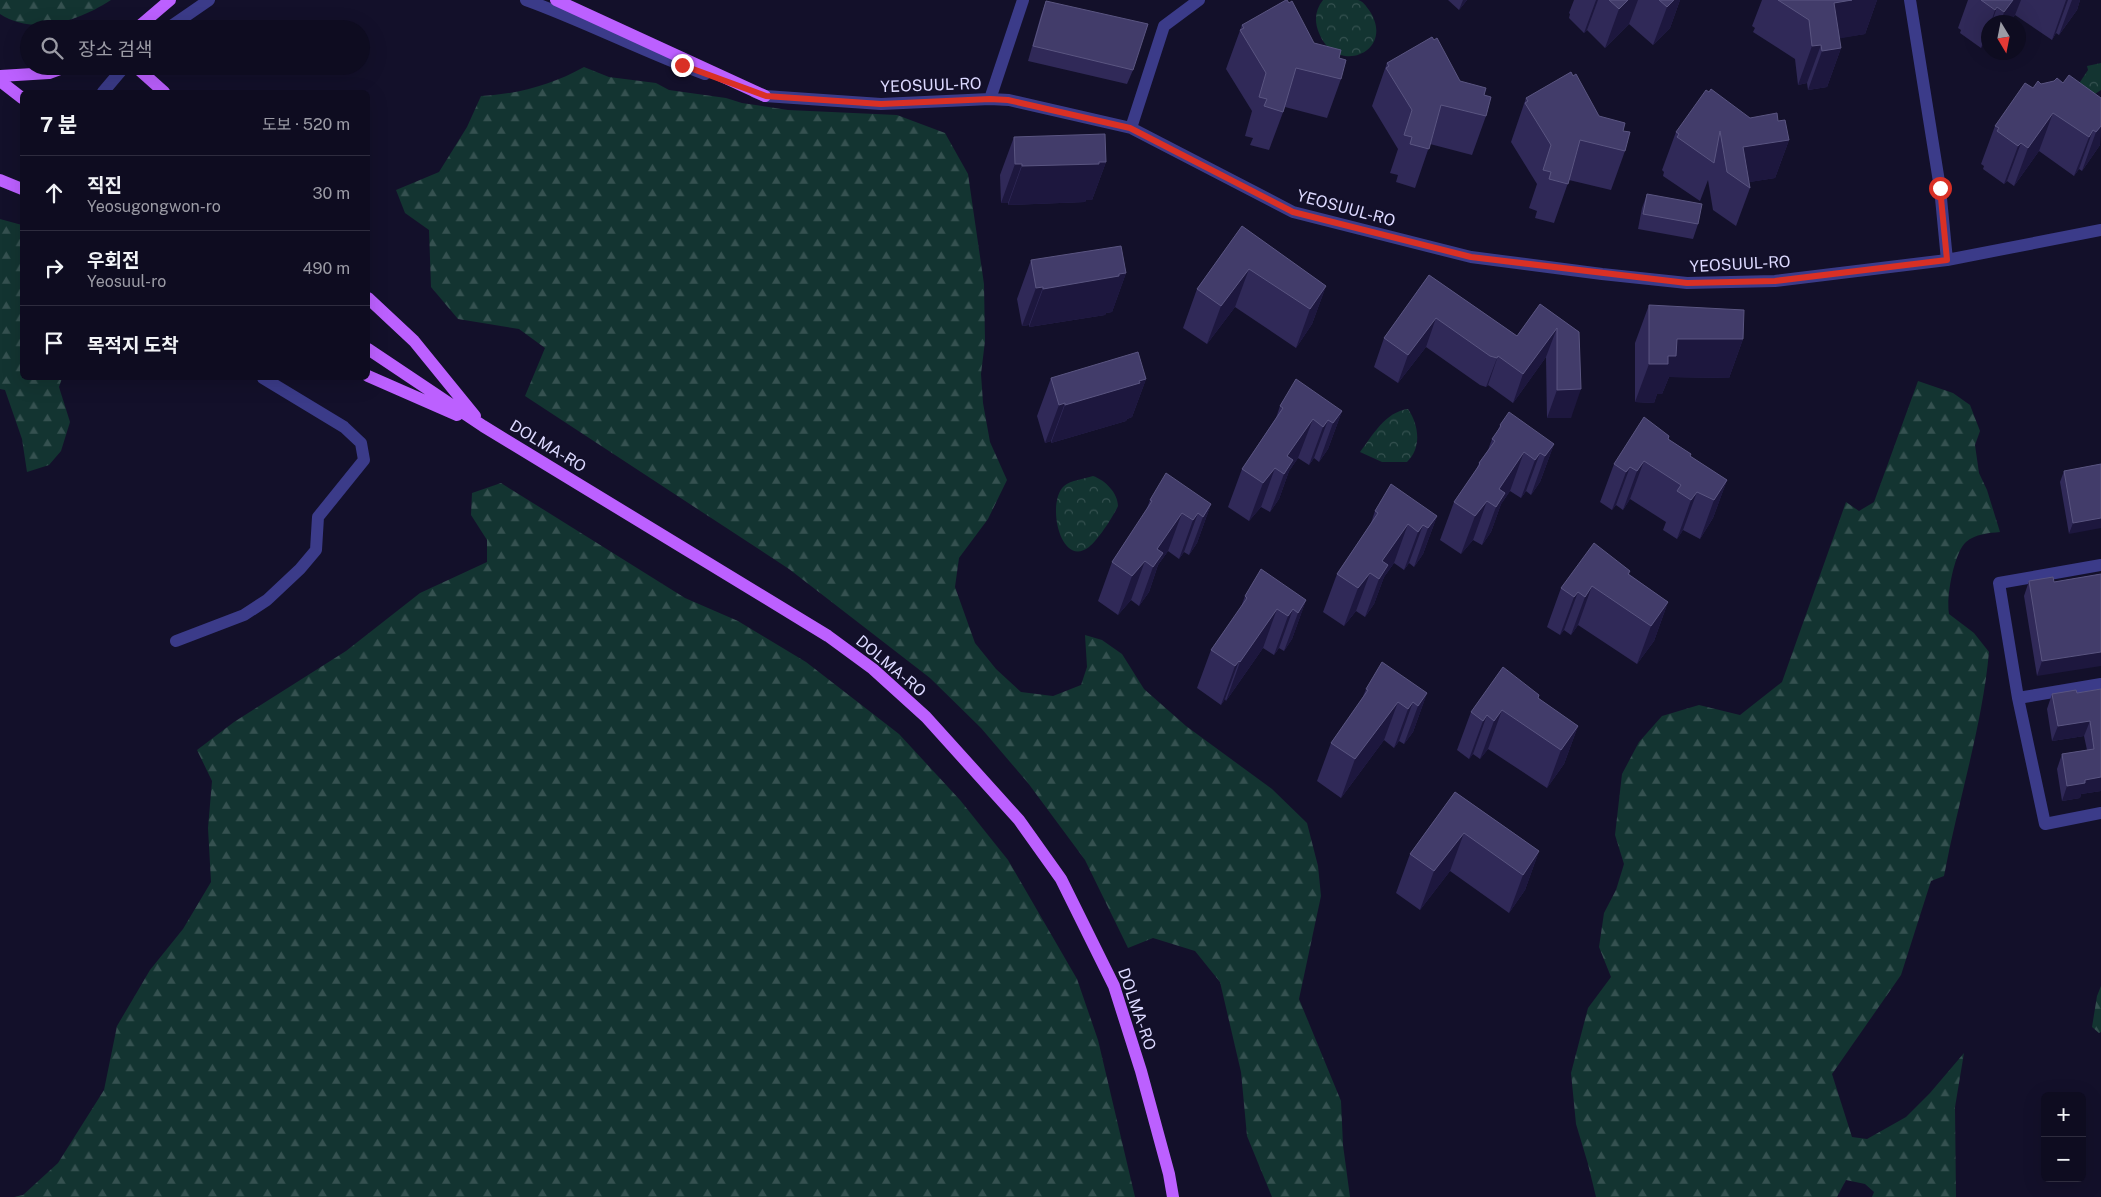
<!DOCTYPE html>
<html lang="ko">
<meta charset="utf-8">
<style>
:root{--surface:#0e0c20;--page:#171529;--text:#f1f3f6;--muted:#9b9ba5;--line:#2e2c3e}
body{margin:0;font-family:"Public Sans","Noto Sans KR",sans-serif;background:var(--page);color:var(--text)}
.controls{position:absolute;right:15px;bottom:15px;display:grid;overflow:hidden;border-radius:8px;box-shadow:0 5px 20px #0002}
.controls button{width:45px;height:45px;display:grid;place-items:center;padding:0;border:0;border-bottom:1px solid var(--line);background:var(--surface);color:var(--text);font:25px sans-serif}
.compass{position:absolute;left:1981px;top:15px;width:45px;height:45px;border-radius:50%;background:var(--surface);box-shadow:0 5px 20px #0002;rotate:170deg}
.stop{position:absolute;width:15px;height:15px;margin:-11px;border:4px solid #d93025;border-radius:50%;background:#fff}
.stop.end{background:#d93025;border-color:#fff;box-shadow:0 1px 5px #0008}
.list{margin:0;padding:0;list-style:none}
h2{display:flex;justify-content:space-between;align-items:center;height:65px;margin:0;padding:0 20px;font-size:21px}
h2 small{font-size:16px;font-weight:400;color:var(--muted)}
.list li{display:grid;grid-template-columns:32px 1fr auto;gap:15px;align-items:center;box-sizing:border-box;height:75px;padding:0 20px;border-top:1px solid var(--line)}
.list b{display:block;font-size:19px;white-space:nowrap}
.list p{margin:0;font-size:16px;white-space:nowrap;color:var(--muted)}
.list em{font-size:16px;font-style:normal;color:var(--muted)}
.icon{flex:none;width:28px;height:28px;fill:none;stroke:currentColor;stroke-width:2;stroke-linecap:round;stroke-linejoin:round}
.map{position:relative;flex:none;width:2101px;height:1197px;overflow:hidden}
.search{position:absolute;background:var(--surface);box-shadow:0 5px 20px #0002;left:20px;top:20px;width:350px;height:55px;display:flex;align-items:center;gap:12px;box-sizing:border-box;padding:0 18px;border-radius:28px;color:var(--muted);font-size:19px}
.panel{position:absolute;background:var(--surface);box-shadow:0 5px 20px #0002;left:20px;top:90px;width:350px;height:290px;border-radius:8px}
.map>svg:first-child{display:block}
.forest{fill:url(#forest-firs)}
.park{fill:url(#park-crowns)}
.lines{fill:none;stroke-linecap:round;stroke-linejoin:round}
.street{stroke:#3b3b89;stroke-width:12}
.primary{stroke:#bc60ff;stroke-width:12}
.wall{fill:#302958}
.shaded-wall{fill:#1d173e}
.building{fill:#423c6a;stroke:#5a5581}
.route{stroke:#d93025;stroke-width:6}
.labels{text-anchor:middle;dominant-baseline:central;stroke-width:4;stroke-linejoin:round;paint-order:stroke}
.street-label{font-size:16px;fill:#dcd9ff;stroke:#13102a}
</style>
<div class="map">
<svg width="2101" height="1197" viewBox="0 0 2101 1197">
<defs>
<pattern id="forest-firs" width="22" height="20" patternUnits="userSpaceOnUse" patternTransform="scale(1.25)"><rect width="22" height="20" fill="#133431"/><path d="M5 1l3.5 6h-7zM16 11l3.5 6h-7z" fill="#355150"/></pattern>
<pattern id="park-crowns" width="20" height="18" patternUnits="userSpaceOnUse" patternTransform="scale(1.25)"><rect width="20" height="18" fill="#133431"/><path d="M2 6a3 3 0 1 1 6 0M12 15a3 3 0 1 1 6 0" fill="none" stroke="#355150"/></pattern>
</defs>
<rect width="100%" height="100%" fill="#13102a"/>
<!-- forest -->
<path class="forest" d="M0,0H111C79,21 34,36 0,14Z
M584,67L609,77L656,83L669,90L726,98L742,103L788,110L897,115L945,133L968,174L984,284L985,341L981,374L983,403L990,442L1007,480L988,519L959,558L955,587L975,643L996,669L1021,692L1053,696L1081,685L1087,667L1085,635L1102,640L1122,654L1144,689L1186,726L1272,789L1307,823L1318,866L1321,896L1299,999L1341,1101L1343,1145L1350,1197H1272L1247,1136L1241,1072L1220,982L1195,951L1153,938L1128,948L1085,860L1028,783L981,728L930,678L789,569L525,396L545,348L519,329L458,319L431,287L429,230L405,213L396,190L439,172L467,127L481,96C518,94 552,85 584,67Z
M0,219L22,225V378H62L59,387L70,422L61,451L49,465L27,472L22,439L5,390L0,389Z
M1918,381L1953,393L1970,405L1980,431L1975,445L1979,473L1987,490L2000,532C1989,533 1975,534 1966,542C1954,553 1946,597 1949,614L1974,633L1989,652C1982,728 1958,801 1944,876L1931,881L1901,975L1832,1074L1852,1137L1867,1139L1906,1117L1930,1093L1964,1053L1955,1107L1956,1197H1872L1874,1192L1865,1184L1846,1180L1837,1197H1596L1588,1164L1576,1124L1571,1073L1588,1008L1611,977L1599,947L1604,913L1616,890L1624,864L1615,835L1622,774L1639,742L1662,716L1699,705L1740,715L1782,682L1846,502L1859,511L1874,502Z
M501,483L685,598L738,621L806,662L899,734L960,800L1008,860L1077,979L1098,1040L1135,1197H14L23,1195L58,1163L104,1090L117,1026L150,970L183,929L211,882L208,828L212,781L197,750L234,722L346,651L420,593L487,562V540L471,515L472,493Z
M2101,986V1032L2099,1033L2092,1027L2097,996Z"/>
<!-- park -->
<path class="park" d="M1323,0C1334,0 1347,0 1358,0C1363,1 1366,6 1369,10C1397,51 1337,78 1319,33C1314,21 1315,10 1323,0Z
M2101,63V90L2095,94L2074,91L2088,70L2087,66Z
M1408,409C1419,425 1422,448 1407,462H1382L1360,452C1373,435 1385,412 1408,409Z
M1093,476C1105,480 1118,493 1118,506C1113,517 1098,540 1089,547C1060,569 1046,502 1064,486C1071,480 1084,479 1093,476Z"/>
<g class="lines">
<!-- street -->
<path class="street" d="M526,0C587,22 644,52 705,74
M1910,0L1940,188L1947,260
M167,29L209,0
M103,92L125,66
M755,92L765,96L881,104L990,99L1009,100L1131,128L1293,212L1471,257L1602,274L1687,283L1775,281L1947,260L2101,230
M990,99L1023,0
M1131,128L1164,26L1199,0
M2101,565L1999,583L2018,698L2045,824L2101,813
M176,641L244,615L267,600L300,569L316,550L318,517L364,460L361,443L344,427L263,378
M2018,698L2101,684"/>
<!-- primary -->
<path class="primary" d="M556,0L765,96
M136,29L170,0
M135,66L164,92
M0,76L49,73L68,66
M0,81L22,98
M0,180L22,189
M368,298L414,341L475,416
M368,349L483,426L828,636L873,669L926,717L1019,820L1061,879L1114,986L1141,1071L1169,1174L1173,1197
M368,376L457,415"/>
</g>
<!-- wall -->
<path class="wall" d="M1448,0H1467L1459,10Z
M1574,0H1680L1670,28L1653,45L1629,24L1605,48L1587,30L1584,33L1569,18L1570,14L1569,13Z
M1762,0H1877L1865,34L1839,38L1841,48L1827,87L1808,90L1807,83L1798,85L1795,59L1753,32L1755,28L1752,26Z
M1968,0H2080L2077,10L2059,35L2056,33L2052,40L2015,15L2010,22H1988V49L1983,45L1981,48L1960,33L1961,30L1958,28Z
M1046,1L1133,70L1127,84L1028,61L1041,15Z
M1242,25L1314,43L1339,58L1341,79L1327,118L1285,107L1269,150L1250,145L1253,138L1245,136L1252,111L1226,69Z
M1387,63L1460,81L1484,95L1486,116L1472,155L1430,144L1415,188L1396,182L1398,175L1390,173L1398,149L1372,106Z
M2054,81L2063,83L2101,98L2100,145L2082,171L2079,169L2074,176L2039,151L2014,186L2007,181L2004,184L1983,169L1984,166L1981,164L1995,126L2033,88L2041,84Z
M1526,98L1599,116L1623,131L1625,151L1611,190L1569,180L1554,223L1535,218L1537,211L1529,208L1537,184L1511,142Z
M1750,118L1778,121L1789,140L1775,178L1749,182L1750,188L1736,226L1713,210L1708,180L1700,201L1663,176L1664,172L1662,170L1676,132Z
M1014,137L1106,162L1092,200H1086L1085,202L1008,205V203H1001L1000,175Z
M1647,194L1698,224L1693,239L1638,229L1642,208Z
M1242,226L1326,286L1312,324L1296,348L1235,307L1207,344L1183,328L1197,289Z
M1031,260L1126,273L1112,312L1106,313L1105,315L1029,327V325L1022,326L1017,299Z
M1429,275L1517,336L1540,304L1579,332L1571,418H1547L1546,357L1513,403L1488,385L1486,387L1480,385L1426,347L1398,383L1374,367L1384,338Z
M1649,305L1743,339L1729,378L1669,377L1662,394H1657L1654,403L1635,402V343Z
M1051,378L1146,379L1132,417L1127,419L1126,421L1051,443V441L1045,443L1037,416Z
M1280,406L1342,411L1328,449L1319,462L1314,458L1309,465L1298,458L1289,471L1279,499L1270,512L1261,507L1249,521L1228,507L1242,469L1276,418Z
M1500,425L1554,444L1540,482L1531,495L1526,491L1521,498L1510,491L1501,504L1491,532L1482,545L1473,540L1461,554L1440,540L1454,502L1476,470L1479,463L1488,450L1492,439L1497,432Z
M1669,436L1668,439L1691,454L1690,456L1727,480L1713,518L1700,539L1683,530L1677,539L1663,530L1666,522L1630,499L1623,510L1616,505L1612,510L1600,502L1614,464Z
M2101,464L2069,534L2060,482L2064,471Z
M1150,500L1211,504L1197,543L1189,555L1184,552L1179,559L1168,551L1158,565L1149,592L1139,606L1131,600L1118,615L1098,601L1112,562L1146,511Z
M1375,511L1437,516L1423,554L1414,567L1409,563L1404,570L1394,563L1384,577L1374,604L1365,617L1356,611L1344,626L1323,612L1337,574L1371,523Z
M1630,571L1629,574L1668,602L1654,641L1637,664L1578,625L1571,635L1564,630L1560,635L1547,627L1561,588Z
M2101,574L2037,676L2024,596L2029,581L2054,582Z
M1245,596L1306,600L1292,639L1284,651L1279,648L1274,655L1263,648L1226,701L1225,699L1221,705L1197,688L1211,650L1241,607Z
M1366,689L1427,693L1413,732L1404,744L1399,741L1394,748L1384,740L1341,798L1317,781L1331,743L1362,699Z
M2101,689V791L2081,794L2080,798L2062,801L2057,769L2062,754L2087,750L2084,736L2052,741L2047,709L2052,694L2077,693Z
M1538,698L1578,726L1564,764L1547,788L1488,749L1480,759L1473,754L1469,759L1457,750L1471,712Z
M1455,792L1539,851L1525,890L1509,913L1450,871L1420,910L1396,893L1410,854Z"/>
<!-- shaded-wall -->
<path class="shaded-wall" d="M1463,0H1467L1459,10Z
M1596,0H1598L1587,30L1584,33Z
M1628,0H1638L1629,24L1605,48L1619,9Z
M1674,0H1680L1670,28L1653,45L1667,7Z
M1852,0H1877L1865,34L1820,42L1834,3Z
M2013,0H2021L2015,15L2010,22H2001L2004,12Z
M2066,0H2068L2056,33L2052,40Z
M2072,0H2080L2077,10L2059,35Z
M1997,7L1992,22H1991L1995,10Z
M1988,28V31L1983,45L1981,48Z
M1821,45L1807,83L1798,85L1812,46Z
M1841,48L1827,87L1808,90L1822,51Z
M2053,113L2039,151L2014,186L2028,148Z
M2101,126L2100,145L2082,171L2096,132Z
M2093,130L2079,169L2074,176L2089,137Z
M1789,140L1775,178L1744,183L1743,147Z
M2021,143L2007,181L2004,184L2018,146Z
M1106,162L1092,200H1086L1085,202L1008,205L1022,166Z
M1015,164H1022L1008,203H1001Z
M1249,269L1235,307L1207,344L1221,306Z
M1126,273L1112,312L1106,313L1105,315L1029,327L1043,289Z
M1326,286L1312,324L1296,348L1310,309Z
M1043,287L1029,325L1022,326L1036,288Z
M1436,318L1426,347L1398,383L1408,355Z
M1557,328L1546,357L1513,403L1523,374Z
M1677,339H1743L1729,378L1669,377L1662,394H1657L1654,403L1635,402L1649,364Z
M1498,356L1488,385L1486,387L1497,358Z
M1146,379L1132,417L1127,419L1126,421L1051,443L1065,405Z
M1581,389L1571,418H1547L1557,390Z
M1065,403L1051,441L1045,443L1059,405Z
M1342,411L1328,449L1319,462L1333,423Z
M1313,419L1298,458L1289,471L1279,499L1270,512L1284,474L1287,456Z
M1328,420L1314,458L1309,465L1323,427Z
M1554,444L1540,482L1531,495L1545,456Z
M1524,452L1510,491L1501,504L1491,532L1482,545L1496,507L1499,489Z
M1540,453L1526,491L1521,498L1535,460Z
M1644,461L1630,499L1623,510L1637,471Z
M1630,467L1616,505L1612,510L1626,472Z
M1275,468L1261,507L1249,521L1263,483Z
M1727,480L1713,518L1700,539L1714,500Z
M1697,492L1683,530L1677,539L1691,500Z
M1487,501L1473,540L1461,554L1475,516Z
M1211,504L1197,543L1189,555L1203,517Z
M1182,513L1168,551L1158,565L1149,592L1139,606L1153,567L1157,549Z
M1198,513L1184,552L1179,559L1193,520Z
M1437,516L1423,554L1414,567L1428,528Z
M2101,518V528L2069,534L2073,523Z
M1408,524L1394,563L1384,577L1374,604L1365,617L1379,579L1382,561Z
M1423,525L1409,563L1404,570L1418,532Z
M1145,561L1131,600L1118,615L1132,576Z
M1370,573L1356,611L1344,626L1358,588Z
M1592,586L1578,625L1571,635L1585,597Z
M1578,592L1564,630L1560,635L1574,597Z
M1306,600L1292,639L1284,651L1298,613Z
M1668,602L1654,641L1637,664L1651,626Z
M1277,609L1263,648L1226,701L1240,662Z
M1293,609L1279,648L1274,655L1288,616Z
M2101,652V666L2037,676L2042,661Z
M1239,661L1225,699L1221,705L1235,666Z
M1427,693L1413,732L1404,744L1418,706Z
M1398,702L1384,740L1341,798L1355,759Z
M1413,702L1399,741L1394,748L1408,709Z
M1502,710L1488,749L1480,759L1494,721Z
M1487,715L1473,754L1469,759L1483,721Z
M2090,721L2084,736L2052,741L2058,726Z
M1578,726L1564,764L1547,788L1561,750Z
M2101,777V791L2081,794L2080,798L2062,801L2067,786L2085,780Z
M1464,833L1450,871L1420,910L1434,871Z
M1539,851L1525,890L1509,913L1523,875Z"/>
<!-- building -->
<path class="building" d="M1286,0H1287L1289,3L1292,1L1314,43L1341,50L1339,58L1346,60L1341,79L1296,68L1283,112L1264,106L1267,99L1259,97L1266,73L1240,30L1244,28L1242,25Z
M1609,0H1628L1619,9Z
M1659,0H1674L1667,7Z
M1778,0H1852L1834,3L1841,48L1822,51L1821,45L1812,46L1809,20Z
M1981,0H2013L2004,12L1997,7L1995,10Z
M1046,1L1148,24L1133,70L1033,46Z
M1432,37L1434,40L1437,38L1460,81L1486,88L1484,95L1491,97L1486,116L1441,105L1429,149L1410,144L1412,137L1404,135L1412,110L1386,68L1389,66L1387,63Z
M1571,72L1573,76L1576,74L1599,116L1625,123L1623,131L1630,132L1625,151L1580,140L1568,184L1549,179L1551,172L1543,170L1551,145L1525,103L1528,101L1526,98Z
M2069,75L2101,98V126L2096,132L2093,130L2089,137L2053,113L2028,148L2021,143L2018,146L1997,131L1999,128L1995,126L2025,83L2033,88L2038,81L2041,84L2054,81L2057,78L2063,83Z
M1711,89L1750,118L1777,113L1778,121L1785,120L1789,140L1743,147L1750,188L1727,172L1720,131L1714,163L1677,137L1679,134L1676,132L1706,90L1709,92Z
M1105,134L1106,162H1099V164L1022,166V164H1015L1014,137Z
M1647,194L1702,204L1698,224L1643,214Z
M1242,226L1326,286L1310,309L1249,269L1221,306L1197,289Z
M1121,246L1126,273L1119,274V276L1043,289V287L1036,288L1031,260Z
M1429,275L1517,336L1540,304L1579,332L1581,389L1557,390V328L1523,374L1498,356L1497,358L1490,356L1436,318L1408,355L1384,338Z
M1649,305L1744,310L1743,339H1677L1676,356H1668V364H1649Z
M1138,352L1146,379L1139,381L1140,383L1065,405V403L1059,405L1051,378Z
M1296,379L1342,411L1333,423L1328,420L1323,427L1313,419L1287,456L1293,460L1284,474L1275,468L1263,483L1242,469L1283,408L1280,406Z
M1509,412L1554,444L1545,456L1540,453L1535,460L1524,452L1499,489L1505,493L1496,507L1487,501L1475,516L1454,502L1480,464L1479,463L1495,441L1492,439L1501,426L1500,425Z
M1644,417L1669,436L1668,439L1691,454L1690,456L1727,480L1714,500L1697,492L1691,500L1677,491L1681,485L1644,461L1637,471L1630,467L1626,472L1614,464Z
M2101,464V518L2073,523L2064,471Z
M1166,473L1211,504L1203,517L1198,513L1193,520L1182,513L1157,549L1163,553L1153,567L1145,561L1132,576L1112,562L1152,501L1150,500Z
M1391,484L1437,516L1428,528L1423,525L1418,532L1408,524L1382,561L1388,565L1379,579L1370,573L1358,588L1337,574L1378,513L1375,511Z
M1594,543L1630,571L1628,574L1668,602L1651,626L1592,586L1585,597L1578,592L1574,597L1561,588Z
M1261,569L1306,600L1298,613L1293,609L1288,616L1277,609L1240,662L1239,661L1235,666L1211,650L1247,598L1245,596Z
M2101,574V652L2042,661L2029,581L2053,577L2054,582Z
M1382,662L1427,693L1418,706L1413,702L1408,709L1398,702L1355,759L1331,743L1368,690L1366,689Z
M1503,667L1539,695L1538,698L1578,726L1561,750L1502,710L1494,721L1487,715L1483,721L1471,712Z
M2101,689V777L2085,780V783L2067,786L2062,754L2094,749L2090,721L2058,726L2052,694L2076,690L2077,693Z
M1455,792L1539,851L1523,875L1464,833L1434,871L1410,854Z"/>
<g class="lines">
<!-- route -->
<path class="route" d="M682,65L766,96L881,104L990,99L1008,100L1130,128L1293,212L1471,257L1687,283L1775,281L1947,260L1940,188"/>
</g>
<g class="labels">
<!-- street labels -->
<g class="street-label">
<text transform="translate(931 85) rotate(-2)">YEOSUUL-RO</text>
<text transform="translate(1346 208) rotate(15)">YEOSUUL-RO</text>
<text transform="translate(1740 264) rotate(-3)">YEOSUUL-RO</text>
<text transform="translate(548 446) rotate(31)">DOLMA-RO</text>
<text transform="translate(891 666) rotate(40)">DOLMA-RO</text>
<text transform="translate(1137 1009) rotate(71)">DOLMA-RO</text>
</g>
</g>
</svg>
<div class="controls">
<button>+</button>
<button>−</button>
</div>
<svg class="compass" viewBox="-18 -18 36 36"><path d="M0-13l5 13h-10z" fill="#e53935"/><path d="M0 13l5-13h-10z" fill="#9b9ba5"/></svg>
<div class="stop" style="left:1940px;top:188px"></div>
<div class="stop end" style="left:682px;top:65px"></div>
<div class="search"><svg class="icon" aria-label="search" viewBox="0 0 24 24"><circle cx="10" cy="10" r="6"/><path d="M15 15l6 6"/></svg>장소 검색</div>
<section class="panel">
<h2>7 분<small>도보 · 520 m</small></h2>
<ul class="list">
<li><svg class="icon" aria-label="ahead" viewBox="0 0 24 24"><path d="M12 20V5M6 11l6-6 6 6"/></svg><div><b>직진</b><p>Yeosugongwon-ro</p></div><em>30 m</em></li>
<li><svg class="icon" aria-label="right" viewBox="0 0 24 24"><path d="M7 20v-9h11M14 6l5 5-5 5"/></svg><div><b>우회전</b><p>Yeosuul-ro</p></div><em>490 m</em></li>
<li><svg class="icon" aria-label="arrive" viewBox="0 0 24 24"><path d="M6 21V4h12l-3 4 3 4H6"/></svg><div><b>목적지 도착</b></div></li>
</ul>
</section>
</div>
